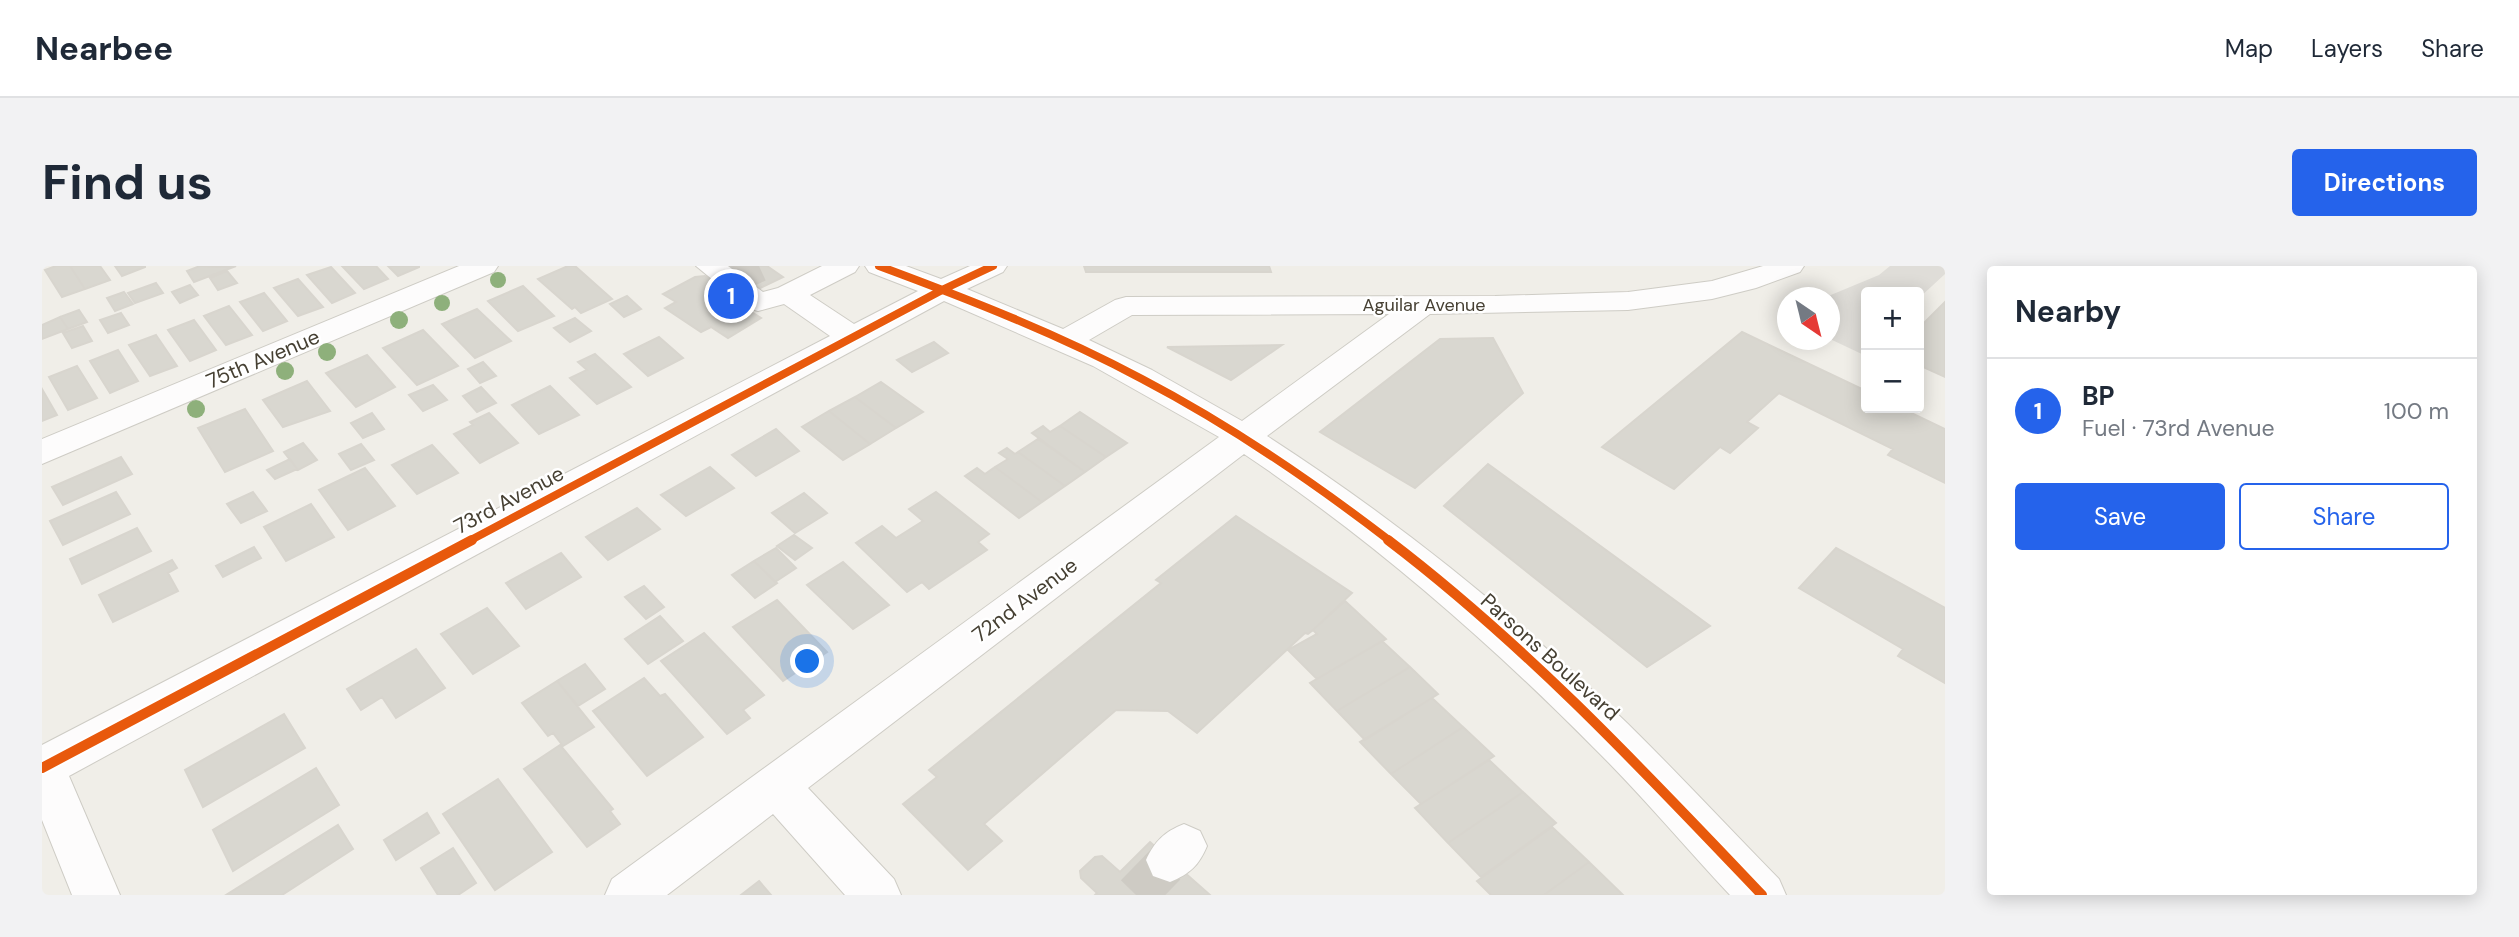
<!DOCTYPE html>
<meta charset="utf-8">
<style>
:root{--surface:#fff;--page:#f2f2f3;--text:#1f2937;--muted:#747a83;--line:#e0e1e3;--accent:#2563eb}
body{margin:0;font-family:"DM Sans",sans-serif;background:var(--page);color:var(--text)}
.controls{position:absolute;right:21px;top:21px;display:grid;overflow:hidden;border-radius:7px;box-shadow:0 4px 18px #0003}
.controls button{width:63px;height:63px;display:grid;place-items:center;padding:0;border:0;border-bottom:2px solid var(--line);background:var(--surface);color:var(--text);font:35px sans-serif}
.compass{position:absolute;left:1735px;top:21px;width:63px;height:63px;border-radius:50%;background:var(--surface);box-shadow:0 4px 18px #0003;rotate:145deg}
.you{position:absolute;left:766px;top:396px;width:24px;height:24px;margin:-18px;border:5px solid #fff;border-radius:50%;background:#1a73e8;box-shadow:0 0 0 10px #1a73e833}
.badge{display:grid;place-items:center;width:46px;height:46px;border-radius:50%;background:var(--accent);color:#fff;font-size:23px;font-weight:700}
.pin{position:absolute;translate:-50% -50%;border:4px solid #fff;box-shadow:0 2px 7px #0006}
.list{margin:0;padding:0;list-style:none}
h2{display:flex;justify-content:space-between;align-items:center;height:91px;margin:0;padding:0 28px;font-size:30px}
h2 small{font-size:23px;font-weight:400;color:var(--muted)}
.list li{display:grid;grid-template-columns:46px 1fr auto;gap:21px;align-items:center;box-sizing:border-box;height:105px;padding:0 28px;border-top:2px solid var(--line)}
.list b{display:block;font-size:26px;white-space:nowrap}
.list p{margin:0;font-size:23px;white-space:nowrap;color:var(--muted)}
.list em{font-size:23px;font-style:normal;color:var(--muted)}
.actions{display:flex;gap:14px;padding:21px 28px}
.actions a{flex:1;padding:16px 0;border:2px solid var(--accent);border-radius:7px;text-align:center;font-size:24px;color:var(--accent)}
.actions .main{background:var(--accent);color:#fff}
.map{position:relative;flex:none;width:1903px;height:629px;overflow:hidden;border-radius:7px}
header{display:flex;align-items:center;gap:42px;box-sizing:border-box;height:98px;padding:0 35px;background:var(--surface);border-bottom:2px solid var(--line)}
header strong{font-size:33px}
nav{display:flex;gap:38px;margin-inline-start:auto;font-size:24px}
.intro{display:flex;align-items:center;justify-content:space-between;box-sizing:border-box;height:168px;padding:0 42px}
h1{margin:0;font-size:49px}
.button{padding:18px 32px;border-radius:7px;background:var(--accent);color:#fff;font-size:24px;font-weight:700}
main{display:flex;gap:42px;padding:0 42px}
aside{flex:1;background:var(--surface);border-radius:7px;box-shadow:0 4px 18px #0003}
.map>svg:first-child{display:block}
.parking{fill:#dfddd8}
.building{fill:#d9d7d0;stroke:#d8d5ce;stroke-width:2}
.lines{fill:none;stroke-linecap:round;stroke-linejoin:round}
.minor-tunnel-far1{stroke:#cecbc4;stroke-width:32;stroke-dasharray:32 17;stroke-linecap:butt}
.minor-tunnel{stroke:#cecbc4;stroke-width:42;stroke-dasharray:42 21;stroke-linecap:butt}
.minor-casing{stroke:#ceccc5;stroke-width:2}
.minor{fill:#fdfcfc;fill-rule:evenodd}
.cycleway-far1-casing{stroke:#fff;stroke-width:11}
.cycleway-casing{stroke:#fff;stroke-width:14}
.cycleway-far1{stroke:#e8590c;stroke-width:8}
.cycleway{stroke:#e8590c;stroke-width:10}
.tree{fill:#8eb07b}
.labels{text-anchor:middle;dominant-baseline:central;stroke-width:5;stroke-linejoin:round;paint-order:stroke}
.far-street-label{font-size:18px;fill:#464033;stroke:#fff}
.street-label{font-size:21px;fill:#464033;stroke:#fff}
</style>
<header>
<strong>Nearbee</strong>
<nav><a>Map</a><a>Layers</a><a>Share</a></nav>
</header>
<div class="intro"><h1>Find us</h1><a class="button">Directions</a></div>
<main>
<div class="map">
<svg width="1903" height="629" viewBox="0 0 1903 629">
<rect width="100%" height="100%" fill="#f0eee8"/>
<!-- parking -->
<path class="parking" d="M1848,0H1903V8L1877,32V26H1824V90L1788,73L1787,32L1784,31L1837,9Z"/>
<!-- building -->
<path class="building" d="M14,0H28L43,23L20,31L3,4Z
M28,0H58L68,14L43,23Z
M73,0H103V1L80,10Z
M158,0L176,1L194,0L152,16L145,5Z
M300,0H334L346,13L322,23Z
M346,0H377V1L356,10Z
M526,0H533L570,33L539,47L533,41L530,43L496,13Z
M679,0H725L741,11L712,25Z
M1042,0H1227L1229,6H1044Z
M289,1L313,27L290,37L265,9Z
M185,5L195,17L176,24L168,12Z
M663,10L678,20L676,25L719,52L686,72L669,61L659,66L623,42L634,36L621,28L653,11Z
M256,13L281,41L256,50L232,22Z
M114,17L121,27L93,37L86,27Z
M148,19L156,29L138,37L130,26Z
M481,20L512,50L476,65L446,35Z
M82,26L91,38L73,45L65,32Z
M222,27L245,55L221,65L198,36Z
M585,30L599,43L582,51L568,38Z
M1903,36V111L1877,99V62Z
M187,40L210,69L184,79L162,50Z
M435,43L469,75L433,92L400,58Z
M37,44L45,56L26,63L18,51Z
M79,47L87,59L66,67L58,54Z
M18,51L26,63L0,73V59Z
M533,52L549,65L528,76L512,62Z
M152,54L174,84L148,95L126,64Z
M41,60L50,75L30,82L21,67Z
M381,64L416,100L375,119L341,82Z
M1700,66L1824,125V142H1859L1903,163V217L1846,189L1851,183L1737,127L1705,156L1716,162L1688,187L1678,181L1632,223L1560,181Z
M114,69L135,100L108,110L87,79Z
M617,71L641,92L606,110L582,88Z
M1451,72L1481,127L1373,222L1278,166L1398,73Z
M892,76L906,87L870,106L855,94Z
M1240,79L1189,114L1125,81Z
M76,84L96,115L68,127L48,95Z
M553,88L589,121L555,138L528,112L545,104L536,96Z
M325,89L353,121L314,141L284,107Z
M441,96L454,110L438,117L426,103Z
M35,100L55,132L26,144L7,111Z
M265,115L288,145L241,161L221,134Z
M839,116L881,146L854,162L813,131Z
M391,119L405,134L381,145L367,129Z
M508,120L537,149L497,168L470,139Z
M439,121L454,137L435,146L421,130Z
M0,123L15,149L0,155Z
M813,131L854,162L828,178L787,145Z
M203,143L231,185L183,206L156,162Z
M787,145L828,178L801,194L760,161Z
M1038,146L1085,177L1064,191L1018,160Z
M330,147L342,163L321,172L309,157Z
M447,147L476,177L438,197L412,168L431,159L428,156Z
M1001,160L1008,166L1018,160L1064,191L1043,206L990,167Z
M734,163L757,185L714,210L690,189Z
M996,173L1043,206L1023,220L976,186Z
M261,177L275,194L256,204L242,186Z
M319,178L332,194L309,204L297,188Z
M390,179L416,207L375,228L350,199Z
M965,182L973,188L976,186L1023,220L1000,236L953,201L966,193L957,187Z
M79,191L90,208L21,239L10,221Z
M248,193L255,203L233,213L225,204Z
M1446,198L1668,360L1605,401L1402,240Z
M668,201L692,222L644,250L619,229Z
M953,201L1000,236L977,252L923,210L935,202L943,208Z
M323,202L353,240L306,264L277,224Z
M74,226L88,248L21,279L8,255Z
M211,226L225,245L199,257L185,238Z
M894,226L947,268L936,276L945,284L887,323L880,316L865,326L814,277L840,260L854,272L881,255L867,243Z
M762,227L785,247L753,267L730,247Z
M269,238L292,271L244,295L222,261Z
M595,242L618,263L566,294L544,271Z
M1194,250L1310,327L1271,364L1266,368L1263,367L1155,467L1126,445L1074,444L942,558L960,575L926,604L861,538L895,511L887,504L1119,317L1114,314Z
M95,262L109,285L40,318L28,293Z
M752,269L770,282L753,294L735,280Z
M212,281L219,292L181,311L174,300Z
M734,282L754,302L733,316L712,295Z
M1794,282L1903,342V417L1856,390L1861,383L1757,322Z
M519,287L539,311L484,343L464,317Z
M130,294L135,302L126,307L136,325L71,356L57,329Z
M712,295L735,317L713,332L690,309Z
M801,296L847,339L811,363L765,319Z
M602,320L622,341L604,353L583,331Z
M735,334L785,386L741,415L691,361Z
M1303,335L1344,373L1275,413L1246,384L1275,368L1271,364Z
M445,342L477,380L431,408L399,368Z
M618,350L641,375L606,398L583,373Z
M662,367L722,429L701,444L708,452L685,468L619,395Z
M1340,375L1368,401L1295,445L1268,417Z
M374,383L403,422L354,452L340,431L319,444L305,423Z
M543,398L563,423L536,440L515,415Z
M1368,401L1396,428L1323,474L1295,445Z
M602,412L618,430L623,428L661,471L605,510L551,445Z
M515,415L552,461L521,480L511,467L506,470L480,437Z
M1390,432L1421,461L1349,508L1318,476Z
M242,448L263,482L161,541L143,504Z
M1421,461L1452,490L1379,538L1349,508Z
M518,479L571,543L568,545L578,558L545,581L482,503Z
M1447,494L1481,526L1406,577L1373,542Z
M274,502L297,539L191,605L171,564Z
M456,513L510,586L453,624L401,548Z
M1481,526L1514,557L1439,611L1406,577Z
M385,547L397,567L354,594L342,574Z
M296,559L311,583L240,629H184Z
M1510,561L1547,596L1502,629H1449L1435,615Z
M1108,576L1168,629H1053L1055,627L1039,612L1038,605L1053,591L1060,590L1078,606Z
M411,582L434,617L416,629H396L379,602Z
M1547,596L1581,629H1502Z
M717,615L729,629H699Z"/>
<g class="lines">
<!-- minor-tunnel-far1 -->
<path class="minor-tunnel-far1" d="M693,11L717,0"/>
<!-- minor-tunnel -->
<path class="minor-tunnel" d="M1094,629L1128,594"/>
<defs>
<path id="minor" d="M417,0H456L452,6L0,198V173Z
M654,0H686L721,26L736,22L780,0H817L813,6L768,29L812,58L876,25L827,6L823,0H864L899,13L928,0H965L961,6L925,23L1021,63L1073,34L1084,31L1453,30L1586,26L1670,15L1721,0H1762L1758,6L1714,22L1670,33L1586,44L1388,48L1225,170C1354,253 1475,351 1585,457C1637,508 1686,561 1737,613L1744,629H1688C1642,580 1599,528 1551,481C1444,373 1329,273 1202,188L766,522L852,613L859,629H803L731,548L625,629H563L570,613L1177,171L1051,100L902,35L27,510L78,629H30L0,554V479L788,70L742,38L716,45L705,42ZM1347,48L1200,155L1110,104L1047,74L1090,49Z
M1142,558L1158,565L1165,580C1157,599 1148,608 1128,616L1111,610L1104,594C1113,575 1122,566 1142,558Z"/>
</defs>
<!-- minor casing -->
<use href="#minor" class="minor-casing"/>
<!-- minor -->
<use href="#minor" class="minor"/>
<defs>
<path id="cycleway-far1" d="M837,0C926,33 1016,68 1100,113C1188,159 1270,215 1348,275
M427,275L902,23L951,0"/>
<path id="cycleway" d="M1346,274C1484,379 1601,504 1720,629
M0,502L430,274"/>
</defs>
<!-- cycleway-far1 casing -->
<use href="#cycleway-far1" class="cycleway-far1-casing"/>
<!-- cycleway casing -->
<use href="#cycleway" class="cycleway-casing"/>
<!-- cycleway-far1 -->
<use href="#cycleway-far1" class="cycleway-far1"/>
<!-- cycleway -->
<use href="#cycleway" class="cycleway"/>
</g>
<!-- trees -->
<g class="tree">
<circle cx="456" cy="14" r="8"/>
<circle cx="400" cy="37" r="8"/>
<circle cx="357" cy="54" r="9"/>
<circle cx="285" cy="86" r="9"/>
<circle cx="243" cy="105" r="9"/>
<circle cx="154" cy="143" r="9"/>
</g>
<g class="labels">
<!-- far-street labels -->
<g class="far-street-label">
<text x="1382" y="39">Aguilar Avenue</text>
</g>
<!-- street labels -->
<g class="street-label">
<text transform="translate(221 93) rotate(-23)">75th Avenue</text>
<text transform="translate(467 234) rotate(-28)">73rd Avenue</text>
<text transform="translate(983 334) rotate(-37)">72nd Avenue</text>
<text transform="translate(1508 391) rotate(42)">Parsons Boulevard</text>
</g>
</g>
</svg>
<div class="controls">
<button>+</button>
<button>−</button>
</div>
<svg class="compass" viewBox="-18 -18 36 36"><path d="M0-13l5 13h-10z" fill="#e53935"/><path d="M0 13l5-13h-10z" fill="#747a83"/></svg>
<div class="you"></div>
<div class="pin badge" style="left:689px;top:30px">1</div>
</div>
<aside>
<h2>Nearby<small></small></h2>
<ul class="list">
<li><span class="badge">1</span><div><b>BP</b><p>Fuel · 73rd Avenue</p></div><em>100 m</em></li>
</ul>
<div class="actions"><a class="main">Save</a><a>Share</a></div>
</aside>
</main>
